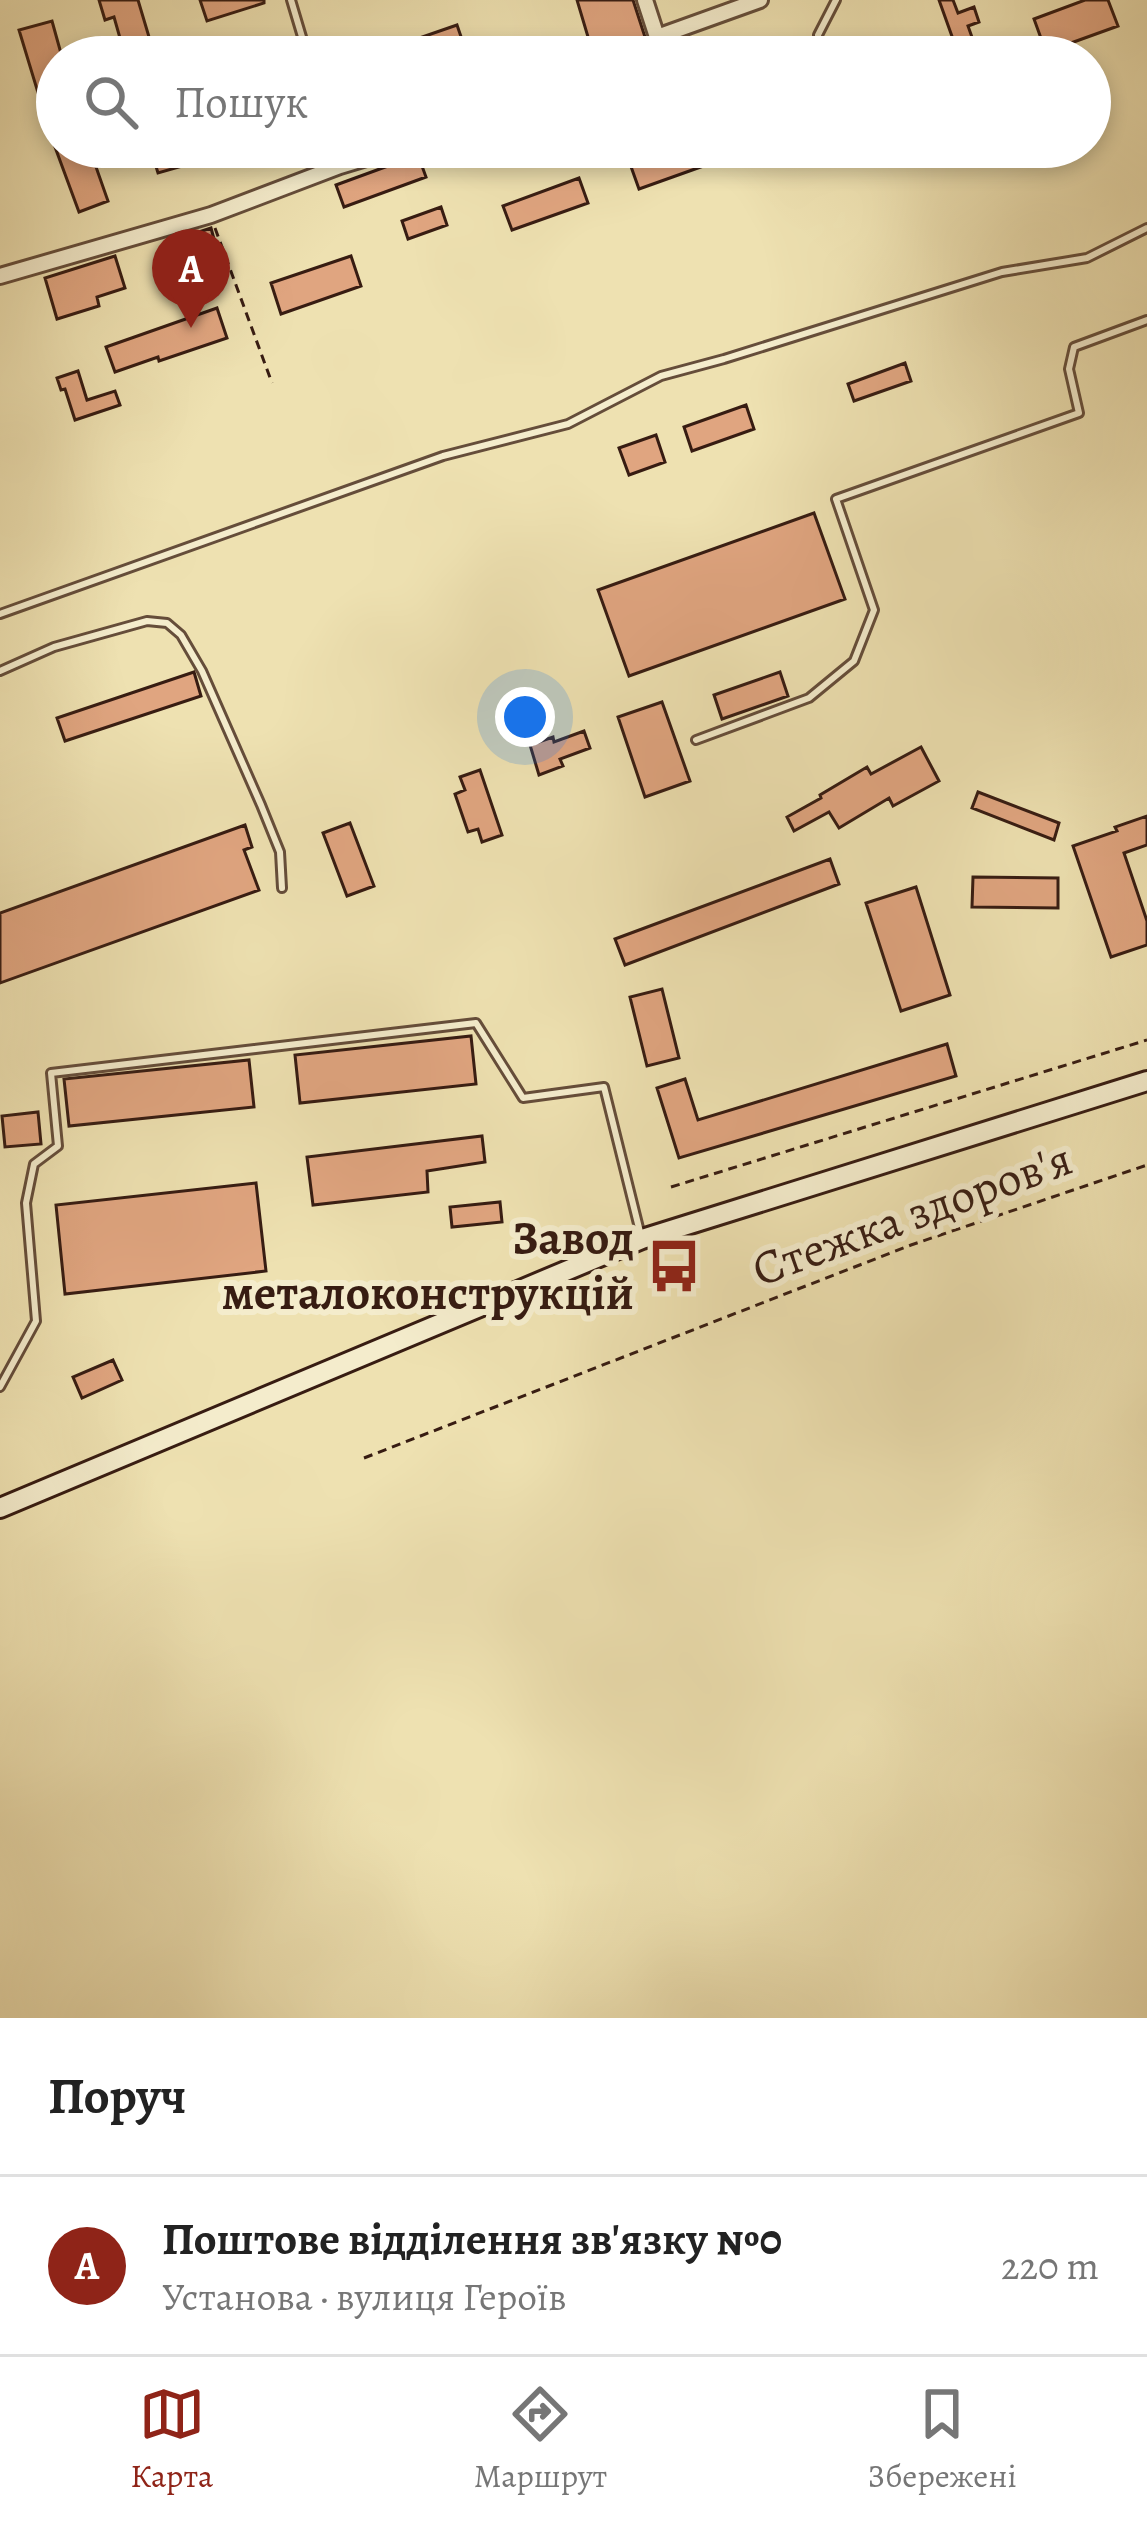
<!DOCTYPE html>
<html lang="uk">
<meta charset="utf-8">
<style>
:root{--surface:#fff;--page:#f6f6f6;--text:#222;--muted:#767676;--line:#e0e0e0;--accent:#8f2418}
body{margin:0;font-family:Alegreya,serif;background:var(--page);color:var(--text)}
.you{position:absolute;left:525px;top:717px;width:42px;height:42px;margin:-30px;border:9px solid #fff;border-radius:50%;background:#1a73e8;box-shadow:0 0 0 18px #1a73e833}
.badge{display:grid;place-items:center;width:78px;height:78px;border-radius:50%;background:var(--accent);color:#fff;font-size:39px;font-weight:700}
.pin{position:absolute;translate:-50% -99px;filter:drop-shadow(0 3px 6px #0008)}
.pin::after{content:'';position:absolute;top:63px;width:42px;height:36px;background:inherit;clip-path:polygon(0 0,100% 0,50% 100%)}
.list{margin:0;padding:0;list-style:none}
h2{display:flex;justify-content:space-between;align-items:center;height:156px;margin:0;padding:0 48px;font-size:51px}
h2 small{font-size:39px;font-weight:400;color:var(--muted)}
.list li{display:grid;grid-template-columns:78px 1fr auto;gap:36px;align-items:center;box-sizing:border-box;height:180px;padding:0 48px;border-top:3px solid var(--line)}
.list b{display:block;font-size:45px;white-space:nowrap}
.list p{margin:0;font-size:39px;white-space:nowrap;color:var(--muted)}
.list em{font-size:39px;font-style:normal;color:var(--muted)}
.icon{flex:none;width:66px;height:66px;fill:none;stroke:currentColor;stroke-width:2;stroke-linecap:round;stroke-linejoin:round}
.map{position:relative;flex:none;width:1147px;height:2018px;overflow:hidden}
.search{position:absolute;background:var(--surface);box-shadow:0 6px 18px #0003;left:36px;right:36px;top:36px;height:132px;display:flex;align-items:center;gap:30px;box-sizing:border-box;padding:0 42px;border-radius:66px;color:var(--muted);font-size:45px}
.sheet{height:336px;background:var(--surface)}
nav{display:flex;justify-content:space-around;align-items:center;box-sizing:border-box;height:168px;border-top:3px solid var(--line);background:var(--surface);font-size:33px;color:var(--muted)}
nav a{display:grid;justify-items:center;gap:6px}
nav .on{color:var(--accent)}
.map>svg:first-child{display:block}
.building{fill:#e0a580;stroke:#371c12;stroke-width:3}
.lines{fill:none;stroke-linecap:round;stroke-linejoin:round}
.lane-casing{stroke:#654d3a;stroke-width:12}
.street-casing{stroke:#654d3a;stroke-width:20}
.secondary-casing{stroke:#371c12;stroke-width:24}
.path{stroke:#371c12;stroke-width:3;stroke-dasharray:9 6;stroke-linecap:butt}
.lane{stroke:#f4eccc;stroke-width:6}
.street{stroke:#f4eccc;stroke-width:14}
.secondary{stroke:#f4eccc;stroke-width:18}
.labels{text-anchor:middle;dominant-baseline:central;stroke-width:12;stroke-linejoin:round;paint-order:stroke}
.street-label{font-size:48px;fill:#371c12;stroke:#f4eccc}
.poi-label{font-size:48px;font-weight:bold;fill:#371c12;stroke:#f4eccc;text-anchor:end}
</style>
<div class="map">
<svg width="1147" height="2018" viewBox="0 0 1147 2018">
<rect width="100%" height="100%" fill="#eee1b1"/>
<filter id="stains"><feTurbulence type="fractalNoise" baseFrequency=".00167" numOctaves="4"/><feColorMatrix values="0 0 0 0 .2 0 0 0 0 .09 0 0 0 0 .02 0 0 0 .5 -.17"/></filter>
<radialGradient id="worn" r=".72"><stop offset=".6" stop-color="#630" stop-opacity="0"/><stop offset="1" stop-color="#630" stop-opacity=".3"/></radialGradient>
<!-- building -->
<path class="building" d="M99,0H138L155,57H120L117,47L122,45L114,17L105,20Z
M200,0H264V3L207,21Z
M577,0H633L645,37L642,47L612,57H594Z
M939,0H953L958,13L974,7L979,22L968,26L979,57H918L954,42Z
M1085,0H1108L1118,26L1046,52L1034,19Z
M52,21L62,57H57V91L39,96L19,30Z
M457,25L468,57H370V55Z
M55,147H89L108,201L79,212Z
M150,147H188L193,163L158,173Z
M624,147H718L723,159L639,189Z
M418,155L426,177L344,207L336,185Z
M579,178L588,203L512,230L503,206Z
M441,207L447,225L408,239L402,221Z
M211,228L225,280L207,287L190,235Z
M115,256L125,288L97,297L99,306L57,319L45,278Z
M351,256L361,286L281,314L271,283Z
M217,308L227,338L159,361L158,357L115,372L106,347Z
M905,363L911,381L854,401L848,384Z
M78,371L87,400L115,391L120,405L75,420L65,389L61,390L57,378Z
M746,405L754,429L692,451L684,427Z
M656,435L665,462L629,475L619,448Z
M814,513L845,599L629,676L598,590Z
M194,672L201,696L65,741L57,718Z
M780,672L788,696L722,719L714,695Z
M662,702L690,781L645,797L618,717Z
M584,731L590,748L560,759L563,766L539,775L530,745L553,737L554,742Z
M921,747L939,781L893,806L889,798L839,828L829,812L794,831L787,817L821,798L820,795L867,767L871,774Z
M480,770L502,835L482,842L478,829L468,832L455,794L465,790L460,777Z
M978,792L1059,823L1054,840L972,808Z
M1147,816V845L1124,853L1147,921V945L1111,957L1073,846L1117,831L1115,827Z
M350,823L374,886L347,896L323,833Z
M245,825L252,847L244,850L259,890L0,983V913Z
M830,859L839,884L625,965L615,939Z
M973,877L1058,878V908L972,907Z
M916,887L950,995L901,1011L866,903Z
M662,989L679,1058L647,1066L630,997Z
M471,1036L476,1084L300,1103L295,1055Z
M947,1044L956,1076L679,1158L657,1088L685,1079L698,1120Z
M249,1060L254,1107L69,1126L64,1079Z
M38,1112L41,1144L5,1147L2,1116Z
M482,1136L485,1162L427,1171L428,1192L313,1205L307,1157Z
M256,1183L266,1271L65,1294L56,1205Z
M500,1202L502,1222L452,1227L450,1207Z
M113,1360L122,1380L82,1398L73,1377Z"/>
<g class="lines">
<defs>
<path id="lane" d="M291,0L308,57
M817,57L818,35L836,0
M334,147L339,163
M0,614L443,456L568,424L661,376L724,359L1002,272L1087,258L1147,228
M0,671L54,647L147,621L167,623L181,635L202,671L261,805L280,852L282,888
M696,740L809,698L854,661L874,610L836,499L1079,413L1069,369L1074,347L1147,320
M0,1387L36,1321L26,1203L34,1164L58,1146L51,1073L476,1023L523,1098L604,1087L641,1236"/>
<path id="street" d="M645,0L657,37
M651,57L657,37L760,0
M478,147H483
M0,276L211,215L340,166L403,147"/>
<path id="secondary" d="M0,1508L642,1239L1147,1081"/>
</defs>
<!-- lane casing -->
<use href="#lane" class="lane-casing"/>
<!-- street casing -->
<use href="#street" class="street-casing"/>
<!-- secondary casing -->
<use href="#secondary" class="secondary-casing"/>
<!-- path -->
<path class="path" d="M215,228L272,383
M671,1187L1147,1040
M364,1458L911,1245L1147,1165"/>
<!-- lane -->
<use href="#lane" class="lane"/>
<!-- street -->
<use href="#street" class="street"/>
<!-- secondary -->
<use href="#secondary" class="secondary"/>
</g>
<!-- icons -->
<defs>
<symbol id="bus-bare" viewBox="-9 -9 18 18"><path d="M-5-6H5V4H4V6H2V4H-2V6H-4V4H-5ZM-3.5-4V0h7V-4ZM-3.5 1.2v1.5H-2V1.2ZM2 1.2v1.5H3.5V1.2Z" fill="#8f2418" stroke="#f4eccc" stroke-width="2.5" paint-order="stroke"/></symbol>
</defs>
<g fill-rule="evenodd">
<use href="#bus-bare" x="636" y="1228" width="76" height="76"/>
</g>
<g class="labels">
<!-- street labels -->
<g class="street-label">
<text transform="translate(912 1214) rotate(-20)">Стежка здоров'я</text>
</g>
<!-- poi labels -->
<g class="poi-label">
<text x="634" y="1238">Завод<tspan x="634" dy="55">металоконструкцій</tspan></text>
</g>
</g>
<rect width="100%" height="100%" filter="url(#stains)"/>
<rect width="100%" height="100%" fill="url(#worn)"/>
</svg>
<div class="you"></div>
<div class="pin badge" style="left:191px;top:328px">A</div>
<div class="search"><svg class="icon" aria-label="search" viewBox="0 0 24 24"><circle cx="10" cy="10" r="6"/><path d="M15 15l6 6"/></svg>Пошук</div>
</div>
<section class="sheet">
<h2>Поруч<small></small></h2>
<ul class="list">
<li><span class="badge">A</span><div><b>Поштове відділення зв'язку №0</b><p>Установа · вулиця Героїв</p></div><em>220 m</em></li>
</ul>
</section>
<nav>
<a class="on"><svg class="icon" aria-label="map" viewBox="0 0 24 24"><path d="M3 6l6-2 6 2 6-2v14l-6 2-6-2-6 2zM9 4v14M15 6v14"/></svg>Карта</a>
<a><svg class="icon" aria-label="directions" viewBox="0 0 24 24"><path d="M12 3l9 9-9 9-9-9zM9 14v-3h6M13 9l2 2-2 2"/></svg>Маршрут</a>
<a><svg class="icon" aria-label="saved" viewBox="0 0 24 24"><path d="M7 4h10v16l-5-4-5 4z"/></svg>Збережені</a>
</nav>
